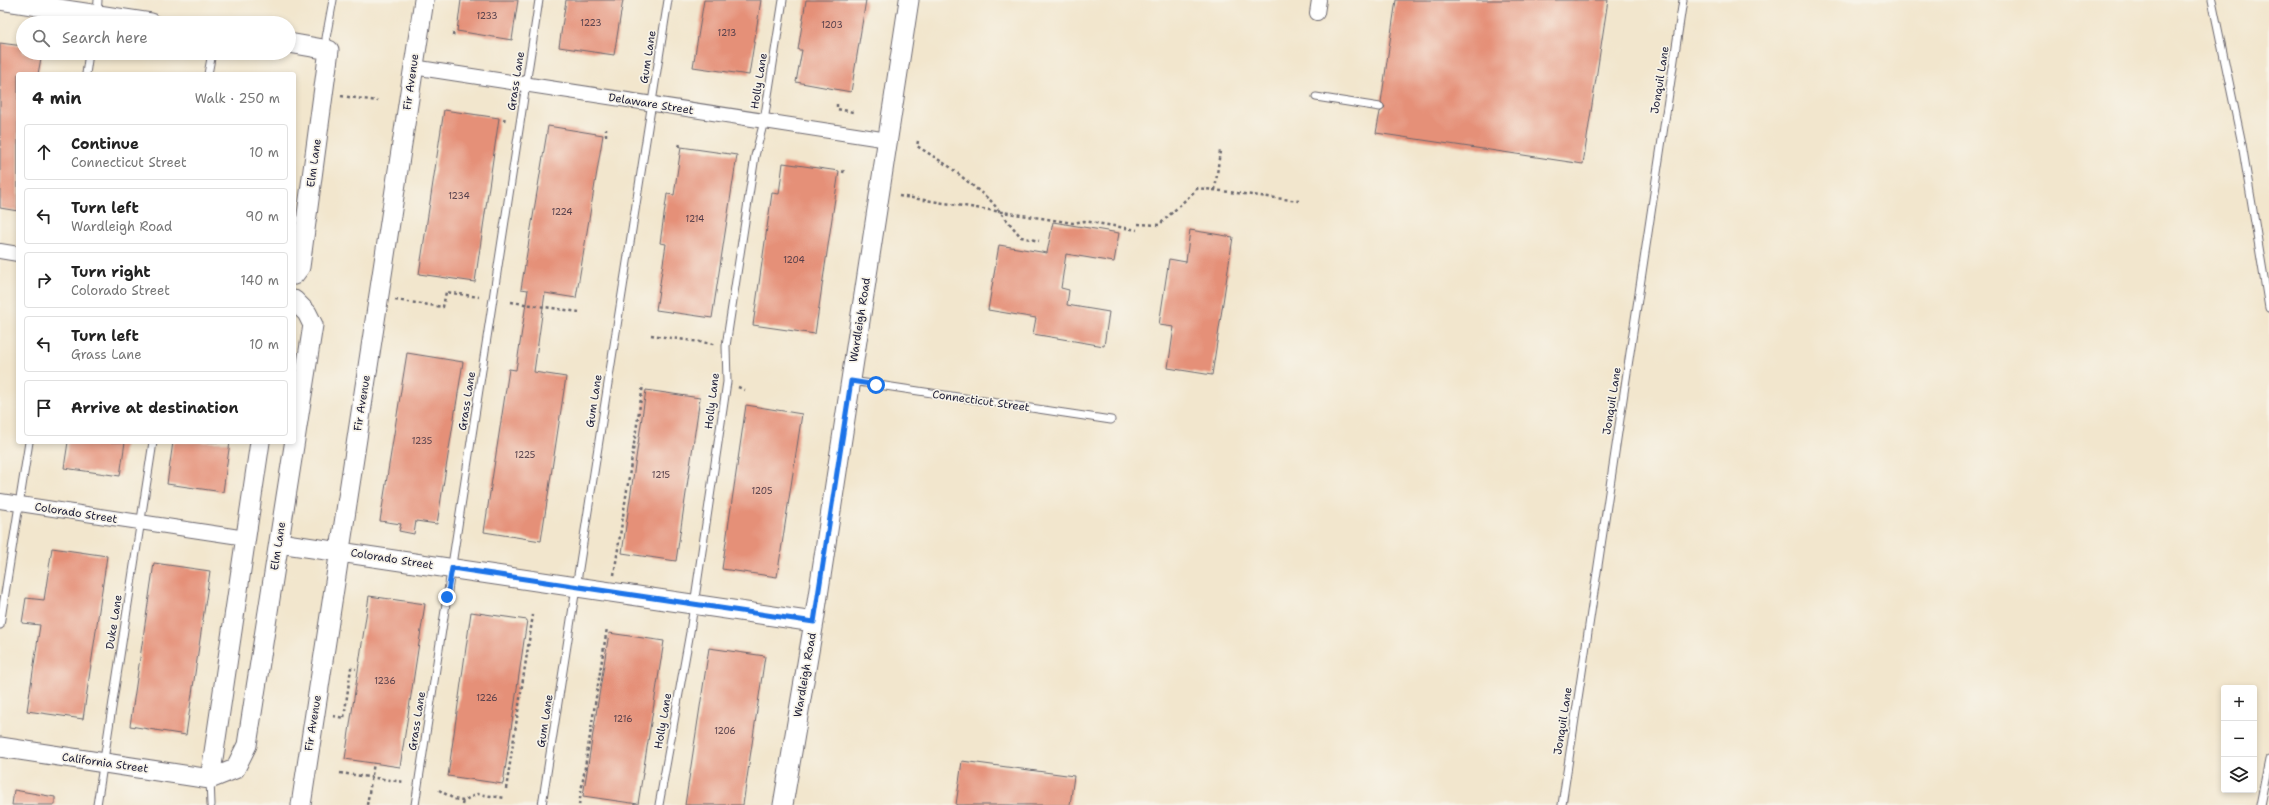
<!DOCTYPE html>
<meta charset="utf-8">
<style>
:root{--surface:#fff;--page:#f6f6f6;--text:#222;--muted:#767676;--line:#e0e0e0}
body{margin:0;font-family:"Shantell Sans",sans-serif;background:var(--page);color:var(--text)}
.controls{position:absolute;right:12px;bottom:12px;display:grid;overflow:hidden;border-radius:4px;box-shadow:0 2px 6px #0003}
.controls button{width:36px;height:36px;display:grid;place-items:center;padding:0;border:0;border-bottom:1px solid var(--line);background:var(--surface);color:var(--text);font:20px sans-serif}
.stop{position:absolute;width:12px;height:12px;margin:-9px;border:3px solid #1a73e8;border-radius:50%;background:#fff}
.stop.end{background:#1a73e8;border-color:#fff;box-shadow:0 1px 4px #0008}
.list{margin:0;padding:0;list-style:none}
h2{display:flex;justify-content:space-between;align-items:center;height:52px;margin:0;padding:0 16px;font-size:17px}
h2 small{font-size:13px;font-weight:400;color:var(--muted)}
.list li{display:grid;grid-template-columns:26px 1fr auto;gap:12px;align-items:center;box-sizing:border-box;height:56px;margin:0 8px 8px;padding:0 8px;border:1px solid var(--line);border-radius:4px}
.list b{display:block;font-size:15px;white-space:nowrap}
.list p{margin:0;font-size:13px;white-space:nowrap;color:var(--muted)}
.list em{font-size:13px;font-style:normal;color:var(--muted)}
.icon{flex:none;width:22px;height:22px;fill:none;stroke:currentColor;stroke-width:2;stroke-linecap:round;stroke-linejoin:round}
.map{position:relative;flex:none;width:2269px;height:805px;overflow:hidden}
.search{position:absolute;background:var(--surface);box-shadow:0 2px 6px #0003;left:16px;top:16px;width:280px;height:44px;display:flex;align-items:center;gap:10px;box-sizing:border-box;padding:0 14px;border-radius:22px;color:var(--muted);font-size:15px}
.panel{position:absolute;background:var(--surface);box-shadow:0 2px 6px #0003;left:16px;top:72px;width:280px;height:372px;border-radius:4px}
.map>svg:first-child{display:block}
.building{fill:#e59078}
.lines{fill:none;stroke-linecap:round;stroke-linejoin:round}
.lane-casing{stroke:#6b676e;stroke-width:9}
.street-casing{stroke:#6b676e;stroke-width:16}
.secondary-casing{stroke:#6b676e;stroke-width:21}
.path{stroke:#6b676e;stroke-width:2.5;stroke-dasharray:3 3;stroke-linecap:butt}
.lane{stroke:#fff;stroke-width:7}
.street{stroke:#fff;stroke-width:14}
.secondary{stroke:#fff;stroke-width:19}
.route{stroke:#1a73e8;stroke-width:5}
.labels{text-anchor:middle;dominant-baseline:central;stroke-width:3.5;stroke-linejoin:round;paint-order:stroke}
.number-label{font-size:9px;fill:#533e4a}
.street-label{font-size:11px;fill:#22223b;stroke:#f7f3e8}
</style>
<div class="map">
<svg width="2269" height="805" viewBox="0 0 2269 805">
<rect width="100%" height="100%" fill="#f7f3e8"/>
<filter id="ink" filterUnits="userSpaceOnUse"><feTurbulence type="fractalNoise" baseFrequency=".025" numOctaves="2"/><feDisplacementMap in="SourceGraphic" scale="8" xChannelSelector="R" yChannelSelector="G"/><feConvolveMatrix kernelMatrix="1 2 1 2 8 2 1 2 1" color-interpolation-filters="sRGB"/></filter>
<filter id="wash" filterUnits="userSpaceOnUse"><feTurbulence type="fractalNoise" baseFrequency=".012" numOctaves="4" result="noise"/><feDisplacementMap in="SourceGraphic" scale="16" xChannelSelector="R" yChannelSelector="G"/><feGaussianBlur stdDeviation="0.9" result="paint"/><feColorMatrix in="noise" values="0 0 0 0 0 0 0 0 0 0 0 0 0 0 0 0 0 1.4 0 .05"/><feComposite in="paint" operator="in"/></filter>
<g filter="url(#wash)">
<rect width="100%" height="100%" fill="#f2e6cd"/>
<g id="blocks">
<!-- building -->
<path class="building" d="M461,0H518L512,40L457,31Z
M566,0H623L614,55L559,47Z
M704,0H761L749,75L693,67Z
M806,0H866L851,92L796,82L802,50H798Z
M1396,0H1608L1583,164L1376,133L1380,112L1385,107L1381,102Z
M0,43L23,46V53H42L38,74H18V211L0,208Z
M444,110L499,118L475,282L419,274Z
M548,126L603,135L576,298L545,293L534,372L566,377L541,541L484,532L509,369L516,370L528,290L521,289Z
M681,147L737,155L712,318L656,310L666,244L660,243L667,194L674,195Z
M783,163L839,171L815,334L753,325L772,193L779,194Z
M1053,222L1119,233L1114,262L1066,254L1061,288L1069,290L1067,305L1109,312L1104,346L1033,334L1036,318L988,310L999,245L1047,253Z
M1190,230L1233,237L1212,375L1168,368L1174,327L1159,325L1169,259L1186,262Z
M407,353L463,362L437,524L416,521L414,534L399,531L401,524L380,521Z
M646,390L700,398L676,561L622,553Z
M746,405L802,414L777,577L722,569Z
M68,442H125L120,476L64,468Z
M173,442H230L223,492L167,484Z
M52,548L107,556L83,719L27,711L40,625L22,623L26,598L44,600Z
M154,563L210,571L186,735L130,726Z
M369,596L425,604L400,767L345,759Z
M471,612L527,620L503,784L448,776Z
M609,633L664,641L638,804L583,796Z
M709,648L765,656L743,805H685Z
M962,761L1074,776L1070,805H956Z
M14,790L55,797V805H12Z"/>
</g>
</g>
<g filter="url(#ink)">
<use href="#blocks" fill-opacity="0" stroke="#6b676e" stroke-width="1"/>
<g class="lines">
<defs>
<path id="lane" d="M2212,0L2242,144L2269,308
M97,15L98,0
M329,49L326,38L333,0
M86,74L89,53
M208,74L212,53
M1316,97L1380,107
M852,381L1111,420
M0,625L29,442
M210,779L211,805
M97,805L153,442
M415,805L539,0
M542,805L668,0
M659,805L690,632L727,382L726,346L729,326L755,156L764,121L783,0
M1562,805L1683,0
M2260,805L2269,760"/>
<path id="street" d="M1317,13L1319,0
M413,67L888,140
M0,251L18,254
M0,501L246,538"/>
<path id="secondary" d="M0,0L151,23
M289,43L329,50L300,267L294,275
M279,543L814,622
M0,747L210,779
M210,779L235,769L247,745L313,325L307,313L294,300
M210,779L260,442
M301,805L424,0
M783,805L814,622L909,0"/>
</defs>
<!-- lane casing -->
<use href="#lane" class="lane-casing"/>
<!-- street casing -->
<use href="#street" class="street-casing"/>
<!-- secondary casing -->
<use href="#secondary" class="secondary-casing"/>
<!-- path -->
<path class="path" d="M453,36L454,30
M341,96L378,101
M837,104V109L853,112
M504,121L505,116
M606,136V129
M918,141L917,146L950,167L991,201L1021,237L1039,241
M679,147L680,144
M843,173L844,169
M1215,190L1220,151
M899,196L1073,223L1084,221L1137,230
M1138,224L1159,225L1198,188L1299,201
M395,300L443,307L446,292L479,297
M511,302L579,312
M651,335L714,344
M738,387L745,390
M614,575L643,385
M333,716L344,718L351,668L356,669
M340,773L404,782
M506,789L533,615
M439,790L454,799L463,801L477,794L505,798
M367,805L374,763
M462,805L463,801
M579,805L607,628"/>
<!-- lane -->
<use href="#lane" class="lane"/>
<!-- street -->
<use href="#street" class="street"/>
<!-- secondary -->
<use href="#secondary" class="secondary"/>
</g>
</g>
<g class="lines" filter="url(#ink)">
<!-- route -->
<path class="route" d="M447,597L452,568L814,622L851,381L876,385"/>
</g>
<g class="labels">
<!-- number labels -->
<g class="number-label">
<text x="487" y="16">1233</text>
<text x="591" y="23">1223</text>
<text x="832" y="25">1203</text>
<text x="727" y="33">1213</text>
<text x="459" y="196">1234</text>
<text x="562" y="212">1224</text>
<text x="695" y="219">1214</text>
<text x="794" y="260">1204</text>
<text x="422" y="441">1235</text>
<text x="525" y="455">1225</text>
<text x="661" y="475">1215</text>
<text x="762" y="491">1205</text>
<text x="385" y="681">1236</text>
<text x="487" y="698">1226</text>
<text x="623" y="719">1216</text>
<text x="725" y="731">1206</text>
</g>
<!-- street labels -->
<g class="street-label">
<text transform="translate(648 57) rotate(-81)">Gum Lane</text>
<text transform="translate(1660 80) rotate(-81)">Jonquil Lane</text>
<text transform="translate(516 81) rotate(-81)">Grass Lane</text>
<text transform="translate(759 81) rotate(-81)">Holly Lane</text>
<text transform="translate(411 82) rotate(-82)">Fir Avenue</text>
<text transform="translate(651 104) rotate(9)">Delaware Street</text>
<text transform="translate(314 163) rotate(-82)">Elm Lane</text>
<text transform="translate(860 320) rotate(-81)">Wardleigh Road</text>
<text transform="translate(467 401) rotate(-81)">Grass Lane</text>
<text transform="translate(594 401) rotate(-81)">Gum Lane</text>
<text transform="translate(712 401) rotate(-83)">Holly Lane</text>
<text transform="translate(981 401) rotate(8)">Connecticut Street</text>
<text transform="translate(1612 401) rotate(-81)">Jonquil Lane</text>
<text transform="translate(362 403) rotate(-81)">Fir Avenue</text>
<text transform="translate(76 513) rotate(9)">Colorado Street</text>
<text transform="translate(278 546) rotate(-81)">Elm Lane</text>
<text transform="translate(392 559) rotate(9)">Colorado Street</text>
<text transform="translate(114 622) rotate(-81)">Duke Lane</text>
<text transform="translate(805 675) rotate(-80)">Wardleigh Road</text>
<text transform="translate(417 721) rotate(-81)">Grass Lane</text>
<text transform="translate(545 721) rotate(-81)">Gum Lane</text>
<text transform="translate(663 721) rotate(-80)">Holly Lane</text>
<text transform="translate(1563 721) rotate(-81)">Jonquil Lane</text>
<text transform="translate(313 723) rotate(-81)">Fir Avenue</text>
<text transform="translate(105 763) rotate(8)">California Street</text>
</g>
</g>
</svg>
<div class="controls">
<button>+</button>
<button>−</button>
<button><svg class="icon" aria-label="layers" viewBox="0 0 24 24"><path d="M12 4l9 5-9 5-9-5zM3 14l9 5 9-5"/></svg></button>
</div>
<div class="stop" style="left:876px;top:385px"></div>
<div class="stop end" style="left:447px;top:597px"></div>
<div class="search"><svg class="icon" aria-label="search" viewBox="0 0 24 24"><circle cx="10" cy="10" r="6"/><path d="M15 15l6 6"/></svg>Search here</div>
<section class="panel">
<h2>4 min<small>Walk · 250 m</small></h2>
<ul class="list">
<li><svg class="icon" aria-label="ahead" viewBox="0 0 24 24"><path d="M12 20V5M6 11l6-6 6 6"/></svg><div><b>Continue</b><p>Connecticut Street</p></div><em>10 m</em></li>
<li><svg class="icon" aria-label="left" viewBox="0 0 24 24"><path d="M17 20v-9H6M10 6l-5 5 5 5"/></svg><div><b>Turn left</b><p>Wardleigh Road</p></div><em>90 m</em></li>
<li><svg class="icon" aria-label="right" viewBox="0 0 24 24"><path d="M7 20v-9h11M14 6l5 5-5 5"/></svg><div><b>Turn right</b><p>Colorado Street</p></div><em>140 m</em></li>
<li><svg class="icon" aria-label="left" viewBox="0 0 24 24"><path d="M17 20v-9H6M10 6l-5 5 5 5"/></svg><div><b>Turn left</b><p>Grass Lane</p></div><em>10 m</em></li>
<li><svg class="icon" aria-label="arrive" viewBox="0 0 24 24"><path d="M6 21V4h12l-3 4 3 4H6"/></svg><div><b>Arrive at destination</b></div></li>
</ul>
</section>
</div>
